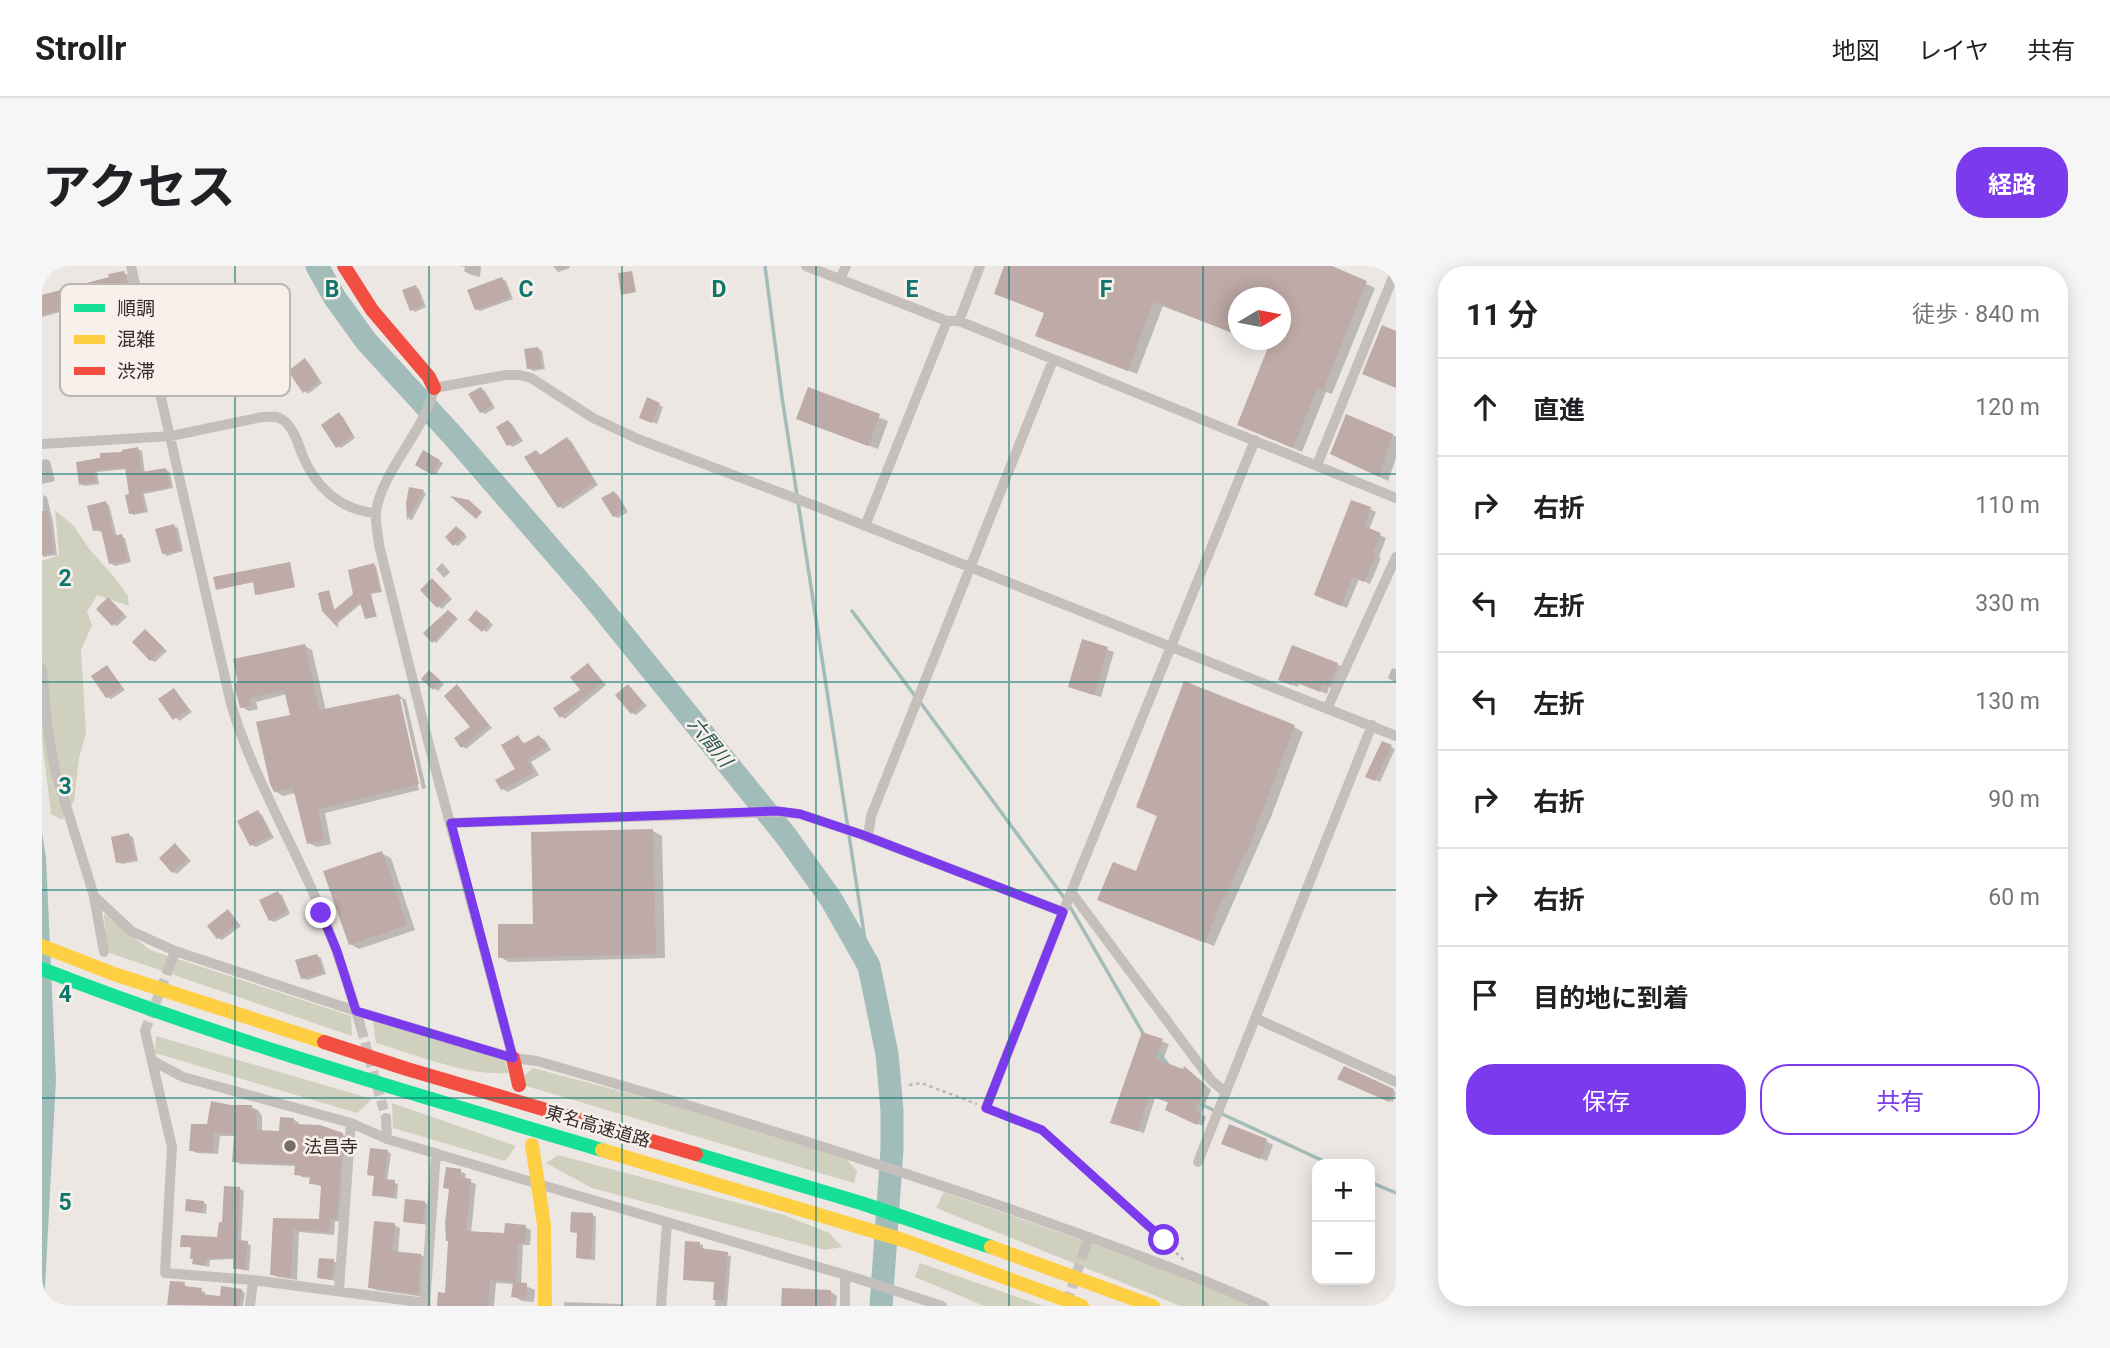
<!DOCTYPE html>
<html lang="ja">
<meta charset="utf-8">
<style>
:root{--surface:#fff;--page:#f6f6f6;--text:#202124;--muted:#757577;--line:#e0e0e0;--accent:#7c3aed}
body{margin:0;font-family:Roboto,"Noto Sans JP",sans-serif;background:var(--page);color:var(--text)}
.controls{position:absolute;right:21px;bottom:21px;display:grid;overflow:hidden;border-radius:14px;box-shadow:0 4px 18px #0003}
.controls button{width:63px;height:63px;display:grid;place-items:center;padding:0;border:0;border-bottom:2px solid var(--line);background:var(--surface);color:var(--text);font:35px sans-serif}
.compass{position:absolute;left:1186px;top:21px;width:63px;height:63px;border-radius:50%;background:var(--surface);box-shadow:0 4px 18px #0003;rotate:80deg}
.stop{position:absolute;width:21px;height:21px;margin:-16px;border:5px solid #7c3aed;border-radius:50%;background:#fff}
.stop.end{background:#7c3aed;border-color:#fff;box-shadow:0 2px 7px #0008}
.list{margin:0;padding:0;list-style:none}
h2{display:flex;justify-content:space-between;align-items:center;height:91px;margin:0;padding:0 28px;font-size:30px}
h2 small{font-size:23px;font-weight:400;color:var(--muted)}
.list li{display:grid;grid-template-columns:46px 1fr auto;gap:21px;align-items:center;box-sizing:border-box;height:98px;padding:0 28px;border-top:2px solid var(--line)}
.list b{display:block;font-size:26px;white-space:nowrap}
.list em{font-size:23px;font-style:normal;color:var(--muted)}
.actions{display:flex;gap:14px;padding:21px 28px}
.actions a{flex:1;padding:16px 0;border:2px solid var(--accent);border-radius:28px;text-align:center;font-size:24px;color:var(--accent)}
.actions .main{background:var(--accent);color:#fff}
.icon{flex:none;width:38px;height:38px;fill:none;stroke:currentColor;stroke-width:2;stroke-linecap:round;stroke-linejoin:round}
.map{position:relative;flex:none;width:1354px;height:1040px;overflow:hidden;border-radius:28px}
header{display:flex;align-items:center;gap:42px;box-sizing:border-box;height:98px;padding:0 35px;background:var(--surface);border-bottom:2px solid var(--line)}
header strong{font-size:33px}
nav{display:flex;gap:38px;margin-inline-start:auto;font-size:24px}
.intro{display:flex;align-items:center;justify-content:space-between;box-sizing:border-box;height:168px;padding:0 42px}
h1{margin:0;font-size:49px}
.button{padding:18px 32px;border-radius:28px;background:var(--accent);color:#fff;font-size:24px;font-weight:700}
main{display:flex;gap:42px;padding:0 42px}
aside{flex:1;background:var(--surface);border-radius:28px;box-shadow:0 4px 18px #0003}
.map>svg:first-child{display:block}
.green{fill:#cfd0be}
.water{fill:#a1bcb9}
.shadow{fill:#0003}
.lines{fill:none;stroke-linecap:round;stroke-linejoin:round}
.stream{stroke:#a1bcb9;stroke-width:3.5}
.river{stroke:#a1bcb9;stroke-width:23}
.building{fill:#beaaa6}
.street-tunnel{stroke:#c8c2be;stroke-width:10;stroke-dasharray:10 5;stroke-linecap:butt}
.path{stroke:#beb7b4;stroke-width:2.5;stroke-dasharray:3.5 3.5;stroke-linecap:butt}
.street{stroke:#c5bfbc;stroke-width:10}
.fast{stroke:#16e098;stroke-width:14}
.slow{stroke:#ffcf43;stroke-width:14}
.jam{stroke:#f24e42;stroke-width:14}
.route{stroke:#7c3aed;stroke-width:9}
.grid{fill:none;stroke:#0f766e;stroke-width:2;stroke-opacity:0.55}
.poi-dot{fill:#766d6b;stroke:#f8f0eb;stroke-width:2.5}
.labels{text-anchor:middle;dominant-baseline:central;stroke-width:5;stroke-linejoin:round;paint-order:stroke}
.street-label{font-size:18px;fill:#362c2a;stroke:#f8f0eb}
.poi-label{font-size:18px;fill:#362c2a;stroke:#f8f0eb;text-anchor:start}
.water-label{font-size:19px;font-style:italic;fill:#245450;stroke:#f8f0eb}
.key{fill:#f8f0eb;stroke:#beb5b1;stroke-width:2}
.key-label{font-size:19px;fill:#362c2a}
.grid-label{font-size:23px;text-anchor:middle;font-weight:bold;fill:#0f766e;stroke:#f8f0eb;stroke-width:5;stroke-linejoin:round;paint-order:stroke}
</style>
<header>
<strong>Strollr</strong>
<nav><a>地図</a><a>レイヤ</a><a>共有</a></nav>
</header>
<div class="intro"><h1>アクセス</h1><a class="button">経路</a></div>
<main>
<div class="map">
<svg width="1354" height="1040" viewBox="0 0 1354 1040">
<rect width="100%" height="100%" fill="#ece7e3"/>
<!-- green -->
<path class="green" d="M13,244L31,259L48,284L73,312L86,330L87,340L55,329L45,346L50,359L39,384L44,467L37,492L32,535L20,554L9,548L0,474V295L17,289Z
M62,648L108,684L309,750L310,770L65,686Z
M330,750L463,795L467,807C423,810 376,789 334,777Z
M114,770L330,833L315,847L113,787Z
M491,802L691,855L805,894L815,905L812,917L484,820L482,810Z
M350,837L474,880L463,895L351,862Z
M516,889L742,949L787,967L800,981L783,984L550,922L504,897Z
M902,926L1161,1017L1213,1040H1139L894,942Z
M878,997L1001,1040H942L873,1011Z"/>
<!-- water -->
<path class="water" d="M0,566L4,592L14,813L2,1040H0Z"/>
<!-- shadow -->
<path class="shadow" d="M0,0H19L0,4Z
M417,0H439L438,11L427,8L422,5L423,1Z
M511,0H527L528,2L516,6Z
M964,0H1286L1333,22L1290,128L1284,126L1260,186L1207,163L1228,81L1208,74H1238V32H1196V69L1121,40L1095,108L1004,74L1003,47L954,27Z
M82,7L86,9L90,26L0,51V30Z
M460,13L464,15L471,33L438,45L434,43Z
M373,21L377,23L384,41L373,46L369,43Z
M496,82L500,85L503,103L491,105L487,102Z
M263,94L267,97L280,117L266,128L248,105Z
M439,123L443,125L453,142L443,148L439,146Z
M767,123L846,155L836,183L765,157Z
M606,134L621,141L615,158L603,153Z
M297,148L301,151L313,172L299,182L295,180Z
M466,156L470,158L481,175L471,181L467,179Z
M1351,169L1354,171V192L1346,215L1299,192Z
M526,173L529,175L556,219L521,243L517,240L495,186L499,189Z
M96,183L100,185L103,208L124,204L128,206L131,222L102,228L106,246L92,249L88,247L89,230L85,203L55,206L57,218L42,220L38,217L36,197Z
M382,186L401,197L394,209L375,198Z
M4,193L8,195L13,215L0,218V194Z
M381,225L384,228L370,254L367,253L366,237Z
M572,227L576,229L586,246L576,252L572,250Z
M1,229L5,231L11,256L15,289L1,291Z
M63,237L67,239L75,271L83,272L89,296L73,300L69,297L61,266L53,264Z
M1328,243L1334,246L1327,264L1344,272L1337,291L1339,292L1328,318L1317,313L1305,342L1280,332Z
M132,260L136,262L141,285L125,290L121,287Z
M419,264L425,271L416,280L412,278Z
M247,297L253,321L216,329L212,316L177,323Z
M400,297L408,306L402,312L394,303Z
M332,299L334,300L340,326L329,328L335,351L324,352L320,337L296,357L297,361L281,344L287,326L293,345L313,329Z
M394,317L410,333L400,343L396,340Z
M70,336L85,351L75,360L71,358Z
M409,347L416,353L394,377L391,375Z
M439,348L451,359L445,366L441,364Z
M104,365L125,385L113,396L109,394Z
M1041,375L1072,386L1059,431L1035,424Z
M263,380L270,384L284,445L356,429L364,434L384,522L380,523L360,433H356L377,524L283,547L289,578L275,581L267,577L254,527L241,530L233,525L250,450L245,428L214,436L216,443L207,445L200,441L194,419Z
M1295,398L1302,402L1293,424L1287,421L1285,428L1257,417L1256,421L1245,417Z
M546,399L564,419L523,453L519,450L540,424Z
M65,401L83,424L69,433L65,431Z
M1350,402L1354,403V417L1346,412Z
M391,409L402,418L396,425L392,422Z
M586,420L605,440L594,449L590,447Z
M415,421L450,462L424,483L420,480L430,461Z
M132,424L150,446L137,455L119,433Z
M1252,461L1261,466L1229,551L1172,680L1058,634L1094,608L1117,551L1096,541Z
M476,471L484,479L497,471L503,474L509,484L489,496L497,509L466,526L460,523L475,503Z
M1341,477L1353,483L1338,516L1326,510Z
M216,546L220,549L232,572L214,581L210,579Z
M611,565L620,570L623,692L467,696L458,691L493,659Z
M87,569L91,571L96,595L80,598L76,596Z
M134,580L149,595L135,608L131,606Z
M339,587L349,592L373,664L317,683L308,678Z
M236,627L240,629L248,648L232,656L228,654Z
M186,645L199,660L180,674L176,672Z
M275,690L279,692L284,708L265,714L261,712Z
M1101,768L1127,778L1120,797L1142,805L1143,802L1169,824L1159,848L1164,851L1161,860L1131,847L1128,837L1113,832L1102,867L1077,859Z
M1303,803L1354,826L1351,836L1298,813Z
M188,841H209L216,844L220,850V866L239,867L251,853L257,857V860L300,868L306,872L300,956L293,955L292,969L257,966L255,1014L236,1011L229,1008L232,954L279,955L281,921L269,917V912L260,911L254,908L255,900L198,898L192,895L193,870H178L176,888L155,887L149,884L167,860Z
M1224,875L1231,879L1225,895L1188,881Z
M345,885L349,888L345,915L356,918L355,933L332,929L333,911L327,908Z
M418,905L424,908L423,914L434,918L429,967L464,968L483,961L489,964L488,979H481L479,1018L493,1024L492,1036L480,1035L471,1030L472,1018L454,1017L452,1040H397L405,1029L408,924L403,921Z
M198,923L202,925L199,976L209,979L207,1005L192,1002L193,993L168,994L167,1001L152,997L151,982L140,980L177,973Z
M161,936L165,939L164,948L144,944Z
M383,937L387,939L385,959L362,955Z
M550,949L554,951L553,994L540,993L536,991L537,968L530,965Z
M352,959L358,962L356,987L379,989L385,993L382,1031L334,1024L328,1021Z
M658,978L661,979V984L689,990L685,1040H673L674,1016L643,1013Z
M291,995L295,997L294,1015L277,1011Z
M142,1018L146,1022L163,1026V1030L179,1032L199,1024L203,1027L201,1040L127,1038Z
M789,1026L795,1030L794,1040H741Z
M522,1036L579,1038L583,1040H522Z"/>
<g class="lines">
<!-- stream -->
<path class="stream" d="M723,0L740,131L827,700
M810,345L873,430
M878,436L1023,633
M1027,639L1102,769
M1114,783L1126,799
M1154,836L1288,898
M1328,916L1354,927"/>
<!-- river -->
<path class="river" d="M275,0L293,32L324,75L412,171L550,330L744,570L789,633L827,700L845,788L850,844V883L839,1040"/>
</g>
<!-- building -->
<path class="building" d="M962,0H1290L1325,15L1281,125L1275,122L1251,182L1195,159L1229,74H1238V32H1196V69L1111,36L1086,105L993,70L1002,47L952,28Z
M82,5L87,24L0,49V29L67,11L66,8Z
M590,5L594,26L579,29L576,7Z
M460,11L468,31L433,44L425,24Z
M374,19L381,39L368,45L360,24Z
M1340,59L1354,65V122L1320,108Z
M496,81L500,102L485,103L482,83Z
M263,92L277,115L261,127L246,105Z
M439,121L450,139L438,147L426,128Z
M766,121L838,148L826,180L754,153Z
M605,131L618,137L610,157L597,152Z
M297,146L311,169L294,182L279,159Z
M1304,148L1351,168L1337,211L1288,188Z
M466,154L478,172L465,180L454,161Z
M525,171L553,216L516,242L482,191L494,184L498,189Z
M96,181L100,206L124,202L128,221L99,226L103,245L87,248L83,229L87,228L83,202L52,204L54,216L37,219L34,196L58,192V187L80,186V184Z
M381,184L398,194L390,209L373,199Z
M367,221L382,224L365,254L364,237Z
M572,225L583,243L571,251L559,232Z
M408,230L427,234L440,246L434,253Z
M1309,234L1329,241L1322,260L1339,267L1331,286L1334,287L1322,316L1310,311L1299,340L1272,329Z
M64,235L72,270L80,268L86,294L67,298L59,264L51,265L45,240Z
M0,245H6L12,287L0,289Z
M132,258L138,284L120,288L113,263Z
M414,260L423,268L411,280L403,271Z
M248,296L253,321L213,329L211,316L174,324L171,311Z
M332,297L338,325L328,327L334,350L323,353L318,336L294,356L296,362L280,345L276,327L287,324L292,344L311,328L306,304Z
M390,312L407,330L395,342L378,324Z
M66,331L82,348L70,360L54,343Z
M406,344L414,351L390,377L381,367Z
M434,344L448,355L440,366L426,354Z
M103,363L122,382L108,395L90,376Z
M1040,373L1066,381L1052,429L1026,421Z
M263,378L277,444L357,428L377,518L276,543L282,574L265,578L251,522L232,526L228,518L214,456L248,449L242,424L207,432L209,440L198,442L192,418L196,417L191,393Z
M1250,379L1296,397L1287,421L1280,419L1278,426L1250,415L1249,419L1236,414Z
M546,397L561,416L518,452L511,442L538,424L528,411Z
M65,399L80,421L64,432L49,410Z
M387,404L399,415L391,424L379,413Z
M1142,415L1253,459L1205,586L1203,585L1184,632L1181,631L1163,677L1055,634L1071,596L1094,605L1115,550L1094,541Z
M415,418L447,459L419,482L412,472L428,461L402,430Z
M586,418L602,437L589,448L573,429Z
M132,422L147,443L131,454L116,433Z
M476,469L481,478L497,469L505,481L485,493L492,506L459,524L453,514L473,503L459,479Z
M1340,475L1350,479L1333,515L1323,511Z
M216,544L229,570L208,580L195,555Z
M611,563L614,688L456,692V658H491L489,566Z
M87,567L93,593L74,597L69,571Z
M133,577L146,592L130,607L117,592Z
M340,585L365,659L307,679L281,605Z
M236,625L245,646L227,655L217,634Z
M186,643L196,657L175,673L165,660Z
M275,688L281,706L259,713L253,694Z
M1100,766L1121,773L1114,793L1141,803L1142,800L1164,819L1153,845L1159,846L1155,859L1123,844L1126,836L1107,829L1096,865L1068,857Z
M1302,800L1352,823L1347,836L1295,813Z
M169,835L189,839H210V844H214L215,864L237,865L238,851L252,852L251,858L278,859L301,867L295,954L288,953L287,966L251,964L249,1012L228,1009L231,952L277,953L279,919L267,918L268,910L252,909L253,898L190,896L192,868L172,867L171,886L147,885L149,858H165Z
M1187,858L1225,873L1218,893L1179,878Z
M328,882L346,884L342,913L353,914L352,931L330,930L332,910L325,909Z
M404,901L419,903L418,911L429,913L424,965L462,967L463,957L484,959L483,977H476L474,1016L448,1014L446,1040H395L396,1026L403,1027L406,975H404L403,957L407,923L401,922Z
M182,920L198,921L196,974L206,975L203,1003H191V992H164L163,1000L150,998L151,993H148L149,981H138L139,969L175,971L177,956H180Z
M144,933L162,935L160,947L143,945Z
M363,933L383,935L381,958L361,956Z
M529,946L551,947L549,993L534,992L535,967L528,966Z
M332,955L353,957L350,985L379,988L376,1028L326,1022Z
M643,975L658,976V982L686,986L682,1034H671L672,1016L641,1014Z
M277,992L292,993L290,1014L275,1012Z
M128,1015L143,1016L142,1020L160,1022L159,1028L178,1030L179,1020L200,1023L197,1040L125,1039Z
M471,1016L485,1017L484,1032L469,1031Z
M740,1022L789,1024V1040H739Z"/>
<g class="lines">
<!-- street-tunnel -->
<path class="street-tunnel" d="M319,762L344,852
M103,765L126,704
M1025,1036L1041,988"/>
<!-- path -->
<path class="path" d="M867,819L879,817L935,838
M954,846L1000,864L1142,994"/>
<!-- street -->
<path class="street" d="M89,0L189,438C208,501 239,556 266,615C288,663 305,712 319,762
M764,0L905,55H917L1354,232
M798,13L804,0
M917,55L938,0
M0,178L129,170L220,151C227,151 235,149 241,154C251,161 256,177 260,188C273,221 298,244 334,247
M1275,199L1354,4
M823,260L905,55
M0,402L5,458L13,504L52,630L62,686
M1285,443L1354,291
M409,557L736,546L758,548L821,569L1021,646
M826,571L829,550L1011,94
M1029,626L1169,814L1184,827
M52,630L89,665L133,685L314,745L471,792L495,795C653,840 810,888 965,942C1052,973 1138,1003 1222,1040
M126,704L133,685
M1213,752L1354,816
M103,765L130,881L123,1007L211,1014L384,1037
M471,792L387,479L337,279C336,268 333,256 334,246C340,204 384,164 392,122L464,109H477L489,112L551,152L596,173L771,239L1354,470
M111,795L141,811L309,857L345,873L817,1013L900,1040
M944,842L1021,646L1213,174
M344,852L345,873
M1156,896L1330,459
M1041,988L1047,971
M297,1024L309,857
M208,1040L211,1014
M383,1040L394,887
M619,1040L625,957
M803,1040V1009
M1351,1040L1354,1033"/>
<!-- fast -->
<path class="fast" d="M0,703C183,774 372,828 560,884
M654,888L819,937L949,981"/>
<!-- slow -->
<path class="slow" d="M0,680L72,708L282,776
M490,879L502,959L503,1040
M560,884L864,975L1040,1040
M949,981L1111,1040"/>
<!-- jam -->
<path class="jam" d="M302,0L330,44L387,111L392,122
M282,776L365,803L654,888
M471,792L477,819"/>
</g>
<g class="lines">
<!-- route -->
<path class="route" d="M279,647L295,685L314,745L471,792L409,557L736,545L758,548L821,569L1021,646L944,842L1000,864L1122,974"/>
</g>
<!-- grid -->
<path class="grid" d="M193,0V1040M387,0V1040M580,0V1040M774,0V1040M967,0V1040M1161,0V1040M0,208H1354M0,416H1354M0,624H1354M0,832H1354"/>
<!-- markers -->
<circle class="poi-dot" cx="248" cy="880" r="7"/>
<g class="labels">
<!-- street labels -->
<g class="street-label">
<text transform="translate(556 860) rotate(16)">東名高速道路</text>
</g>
<!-- poi labels -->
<g class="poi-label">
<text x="262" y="880">法昌寺</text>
</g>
<!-- water labels -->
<g class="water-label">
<text transform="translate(668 476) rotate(51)">六間川</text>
</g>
</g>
<!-- legend -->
<rect x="18" y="18" width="230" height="112" rx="10" class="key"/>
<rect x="32" y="38" width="31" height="8" fill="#16e098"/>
<rect x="32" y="69" width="31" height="9" fill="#ffcf43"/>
<rect x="32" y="101" width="31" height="8" fill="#f24e42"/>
<g class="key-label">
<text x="75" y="49">順調</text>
<text x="75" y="80">混雑</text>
<text x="75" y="112">渋滞</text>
</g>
<g class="grid-label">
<text x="290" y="31">B</text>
<text x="484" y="31">C</text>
<text x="677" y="31">D</text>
<text x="870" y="31">E</text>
<text x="1064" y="31">F</text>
<text x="23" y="320">2</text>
<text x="23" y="528">3</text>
<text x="23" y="736">4</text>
<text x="23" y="944">5</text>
</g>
</svg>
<div class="controls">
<button>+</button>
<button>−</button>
</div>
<svg class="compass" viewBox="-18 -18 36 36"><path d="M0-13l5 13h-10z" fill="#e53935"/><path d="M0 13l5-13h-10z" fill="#757577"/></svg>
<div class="stop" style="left:1122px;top:974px"></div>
<div class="stop end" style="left:279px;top:647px"></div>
</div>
<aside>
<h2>11 分<small>徒歩 · 840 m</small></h2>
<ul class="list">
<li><svg class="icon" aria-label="ahead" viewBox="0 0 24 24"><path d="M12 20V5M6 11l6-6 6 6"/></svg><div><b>直進</b></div><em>120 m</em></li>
<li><svg class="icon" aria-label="right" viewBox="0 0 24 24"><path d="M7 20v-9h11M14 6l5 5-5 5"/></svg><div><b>右折</b></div><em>110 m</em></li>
<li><svg class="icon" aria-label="left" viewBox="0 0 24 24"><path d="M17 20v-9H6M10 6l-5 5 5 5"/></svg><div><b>左折</b></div><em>330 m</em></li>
<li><svg class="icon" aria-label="left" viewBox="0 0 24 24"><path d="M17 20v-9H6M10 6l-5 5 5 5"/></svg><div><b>左折</b></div><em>130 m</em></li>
<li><svg class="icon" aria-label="right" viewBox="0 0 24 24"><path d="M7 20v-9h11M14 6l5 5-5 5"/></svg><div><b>右折</b></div><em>90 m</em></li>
<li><svg class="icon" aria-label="right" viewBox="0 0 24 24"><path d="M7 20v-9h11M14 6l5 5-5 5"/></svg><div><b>右折</b></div><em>60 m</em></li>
<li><svg class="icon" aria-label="arrive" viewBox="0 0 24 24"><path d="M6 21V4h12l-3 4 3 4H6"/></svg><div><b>目的地に到着</b></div></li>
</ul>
<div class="actions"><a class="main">保存</a><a>共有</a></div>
</aside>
</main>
